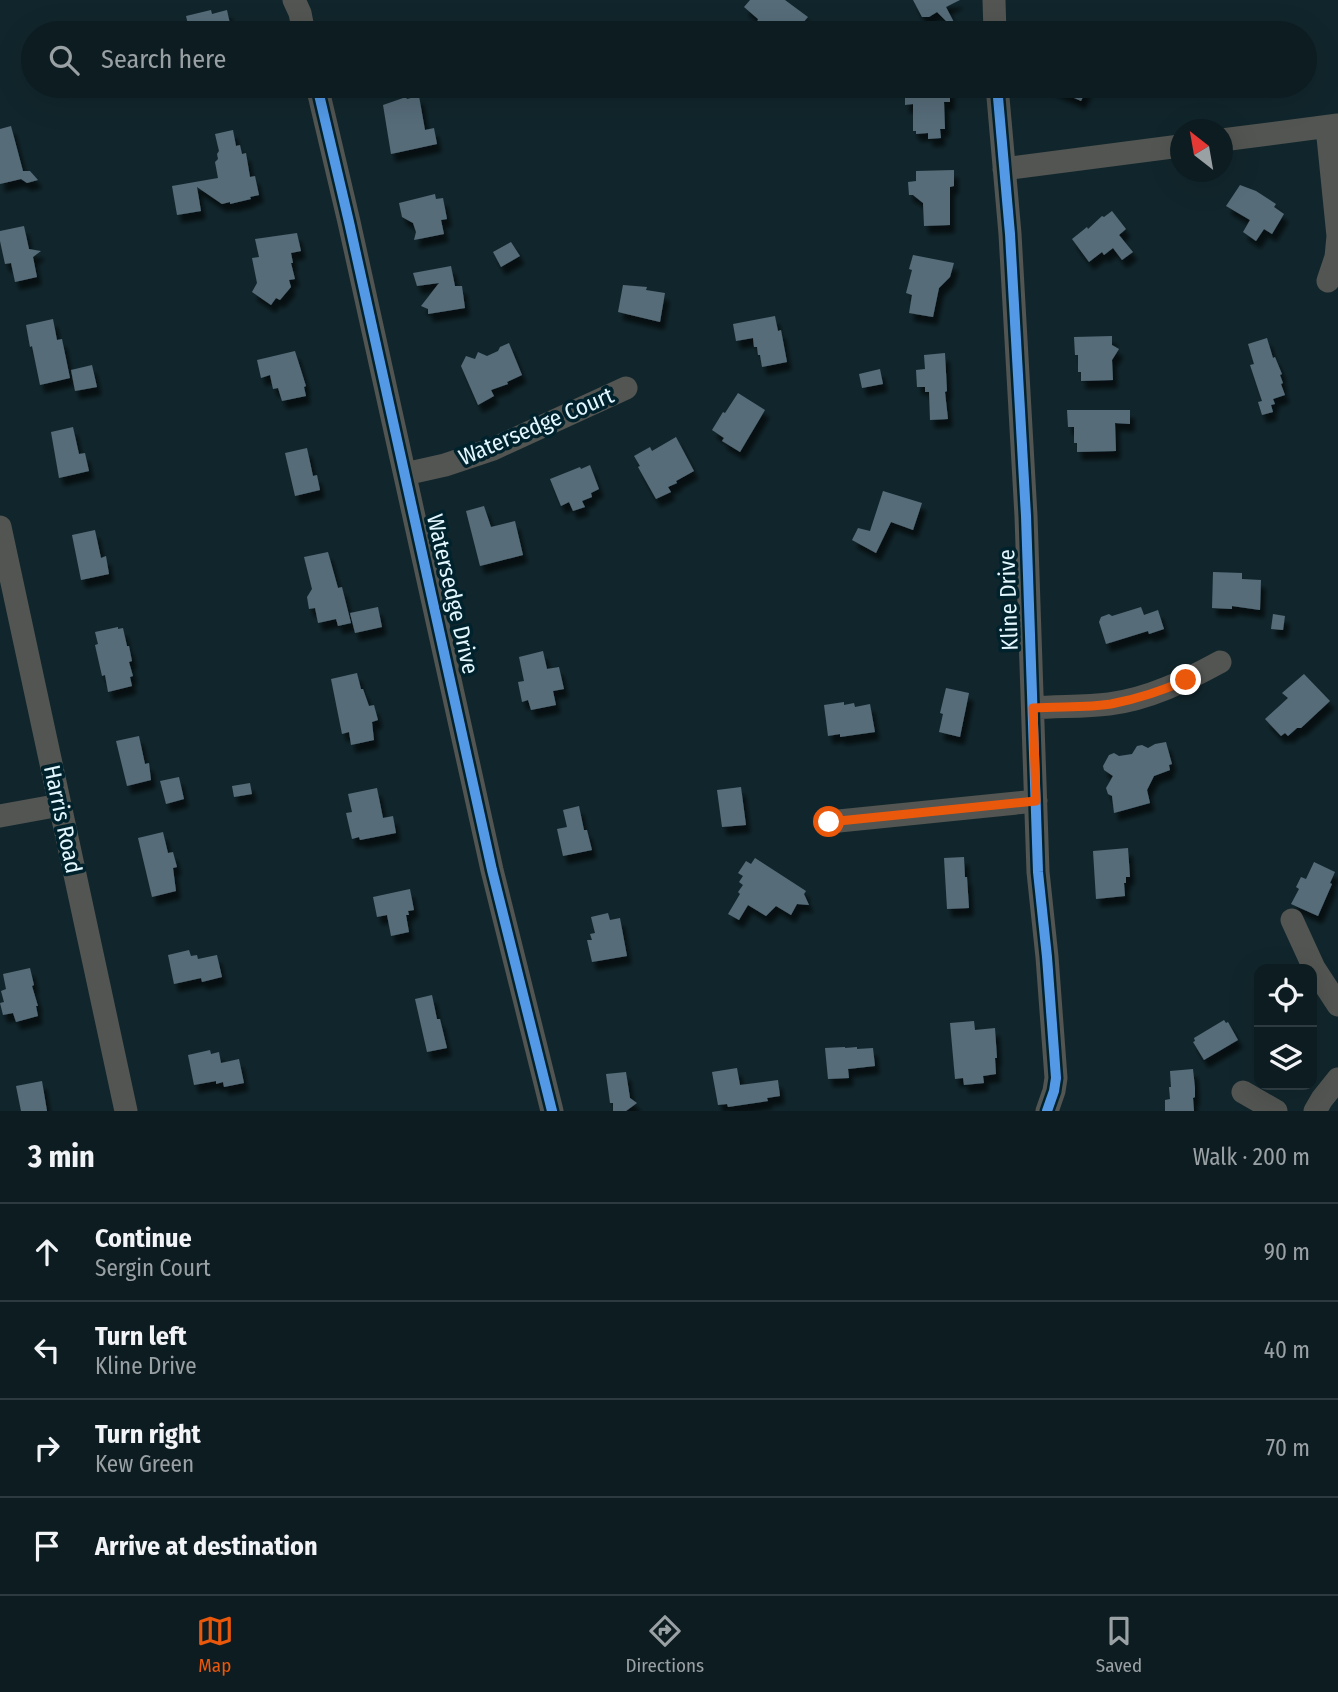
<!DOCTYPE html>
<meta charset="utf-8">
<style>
:root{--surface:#0d1c21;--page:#16252a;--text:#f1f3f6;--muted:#9aa1a5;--line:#2d3a3f;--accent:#ea580c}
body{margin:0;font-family:"Fira Sans Condensed",sans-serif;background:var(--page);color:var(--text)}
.controls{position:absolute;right:21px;bottom:21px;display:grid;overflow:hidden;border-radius:14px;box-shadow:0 7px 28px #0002}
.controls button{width:63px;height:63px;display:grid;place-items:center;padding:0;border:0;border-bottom:2px solid var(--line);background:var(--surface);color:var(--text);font:35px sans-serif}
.compass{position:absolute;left:1170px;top:119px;width:63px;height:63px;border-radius:50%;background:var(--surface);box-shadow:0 7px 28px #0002;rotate:329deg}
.stop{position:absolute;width:21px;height:21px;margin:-16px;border:5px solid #ea580c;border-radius:50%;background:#fff}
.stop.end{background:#ea580c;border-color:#fff;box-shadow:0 2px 7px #0008}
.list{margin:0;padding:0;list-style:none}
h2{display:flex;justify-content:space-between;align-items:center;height:91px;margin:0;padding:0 28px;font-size:30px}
h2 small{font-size:23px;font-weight:400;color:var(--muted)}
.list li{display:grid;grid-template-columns:46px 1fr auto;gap:21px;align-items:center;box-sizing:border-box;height:98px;padding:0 28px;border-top:2px solid var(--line)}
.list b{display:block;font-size:26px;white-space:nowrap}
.list p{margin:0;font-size:23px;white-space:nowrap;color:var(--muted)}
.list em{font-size:23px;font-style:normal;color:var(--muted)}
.icon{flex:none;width:38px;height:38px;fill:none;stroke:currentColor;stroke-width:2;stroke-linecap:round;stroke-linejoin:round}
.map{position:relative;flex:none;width:1338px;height:1111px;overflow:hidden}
.search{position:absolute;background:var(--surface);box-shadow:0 7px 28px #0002;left:21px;right:21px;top:21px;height:77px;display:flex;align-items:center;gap:18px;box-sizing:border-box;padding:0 24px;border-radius:38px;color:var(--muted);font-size:26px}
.sheet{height:483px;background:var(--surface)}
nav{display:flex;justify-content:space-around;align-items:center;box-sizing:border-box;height:98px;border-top:2px solid var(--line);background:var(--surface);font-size:19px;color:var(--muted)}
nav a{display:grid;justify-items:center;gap:4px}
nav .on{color:var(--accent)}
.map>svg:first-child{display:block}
.building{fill:#566c79;filter:url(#shadow)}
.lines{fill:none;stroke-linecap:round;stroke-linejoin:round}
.minor{stroke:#525551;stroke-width:23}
.cycleway-casing{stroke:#00222d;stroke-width:15}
.cycleway{stroke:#5399e6;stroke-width:10}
.route{stroke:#ea580c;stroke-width:9}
.labels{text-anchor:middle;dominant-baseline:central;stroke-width:7;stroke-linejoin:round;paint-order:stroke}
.street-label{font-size:23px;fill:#e3f7ff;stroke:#00222d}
</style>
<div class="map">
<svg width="1338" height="1111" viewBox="0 0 1338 1111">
<defs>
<filter id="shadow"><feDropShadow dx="4.5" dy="8" stdDeviation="2" flood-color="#0009"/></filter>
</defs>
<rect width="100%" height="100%" fill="#11262c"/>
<!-- building -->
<path class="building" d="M750,0H785L808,17L794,33H768L757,23L758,19L744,7Z
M913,0H960L946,7L957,28L955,30L937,12L929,17H922Z
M211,10L212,14L227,10L232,33H190L186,16Z
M930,86H950V102H944L945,129H940L941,138L928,139V133L916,134V131H913V104L905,105V93L931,91Z
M1047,86H1088L1081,101Z
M419,96L425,130L434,128L437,144L391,154L383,105L406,97L407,99Z
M11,126L23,171H30L38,180L27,183L21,179L0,184V129Z
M233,130L236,146L240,145L242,154L246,153L250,177L255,176L259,195L250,197L251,199L230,204V202L222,204L197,187L201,211L177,215L172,186L218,178L215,162L218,159L217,154L219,151L215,134Z
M954,170V186L950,187V225L924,226L923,203L913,195H909L908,182L916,181V171Z
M1240,185L1256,191L1276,204L1274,207L1284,214L1272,234L1264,229L1256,241L1243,232L1250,220L1226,206Z
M435,194L436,199L443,198L447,219L441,220L444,234L414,240L416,232L413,223L402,217L399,203Z
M1112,211L1126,229L1119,235L1133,252L1122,260L1113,248L1104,255L1102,252L1089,262L1072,239L1087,227L1088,229L1102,216L1104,217Z
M24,226L29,249L41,251L33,257L37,277L15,282L11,263L5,264L0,241V231Z
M297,233L301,251L291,253L293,263H291L295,279L289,280L291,287L280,300L276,298L271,305L252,292L257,283L252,258L259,257L255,239Z
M511,242L520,256L501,267L493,252Z
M913,255L954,263L950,277L939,288L933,317L909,313L912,295L906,293L912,270L909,269Z
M451,266L455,286H462L465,308L428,314V309L421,306L439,283L417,286L413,273Z
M623,285L647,287L646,290L665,293L660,322L618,312Z
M775,316L778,331L781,330L787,362L762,367L760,355H758L757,347H754L753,338L736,341L733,324Z
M53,319L57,340L62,339L70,378L40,385L32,346L30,347L26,325Z
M1112,336V345L1119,349L1112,360L1113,380L1081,381V372H1078V355H1075L1074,337Z
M1267,338L1273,358L1275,357L1282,374L1280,375L1283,383L1281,384L1285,395L1273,399L1275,404L1271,405L1273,412L1262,415L1258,402L1262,401L1250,365L1254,364L1248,344Z
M509,343L522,375L507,382L508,384L491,390L494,396L478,405L461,366L466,356L475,359L478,352L487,356L498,351L500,347Z
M295,351L306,386L304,387L306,396L282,401L278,388L273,389L270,375L261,378L257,360Z
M945,353L947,391L945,392L948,419L930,420L929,392H925V387H917L916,370L925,369L924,355Z
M92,365L97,387L75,391L71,370Z
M880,369L883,384L862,388L859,374Z
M738,393L765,410L740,452L722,441L724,438L712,430L723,412L725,413Z
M1067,410H1130V424L1115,423L1116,451L1077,452V443H1074V427H1068Z
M73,427L79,454L85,453L89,471L59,478L51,432Z
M676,437L694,471L676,481L677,483L668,487L671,492L656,499L638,467L640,466L634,456L650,447L652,451Z
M307,448L313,476L317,475L320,490L295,496L285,453Z
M590,465L599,489L591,493L592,497L582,501L585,507L573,511L569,502L561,506L550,479L580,467L581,469Z
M883,491L922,503L913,530L891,522L876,553L852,540L858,528L870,531Z
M484,506L491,527L515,521L523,555L480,566L466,511Z
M95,530L101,558L106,556L109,574L81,580L72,535Z
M328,552L338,588L342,587L351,623L338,626L336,619L318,623L315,608L309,609L307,597L312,589L304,557Z
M1213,572L1242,573V579L1261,580L1260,610L1232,606V609L1212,608Z
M378,607L382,627L355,633L350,613Z
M1141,607L1144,615L1158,610L1164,629L1149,634L1148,631L1106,644L1099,622L1101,617L1109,614L1112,616Z
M1273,614L1285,616L1283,630L1271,629Z
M118,627V629L123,628L127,646H129L132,661L129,662L133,676L130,677L132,686L108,692L105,675L102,676L95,645L98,644L95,632Z
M543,651L547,669L559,667L564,689L553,691L556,705L531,710L528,700L522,702L518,682L524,681L519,657Z
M357,673L361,689H363L369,706L374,705L378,720L372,722L374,740L351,745L349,732L342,734L331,679Z
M1304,674L1330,701L1301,728H1297L1288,736L1285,733L1281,736L1265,719L1288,698L1282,693Z
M946,688L969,693L960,737L939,732L943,714L940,713Z
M844,702V705L854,703L855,707L870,704L875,732L840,737V734L828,736L824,705Z
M139,736L145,764L149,763L151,780L127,786L116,741Z
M1166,742L1172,764L1169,765L1170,770L1154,776L1147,790L1150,803L1114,813L1112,796L1108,794L1106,788L1113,776L1104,770L1103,766L1109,755L1114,753L1119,756L1132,754L1137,746L1142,745L1148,748L1155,744Z
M179,777L184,799L166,804L160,781Z
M250,783L252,794L234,797L232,786Z
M741,787L746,825L722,827L717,790Z
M377,788L383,818L393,816L396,833L360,840L359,837L352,839L346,813L352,812L348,794Z
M579,806L584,830H587L592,850L563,856L557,829L567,827L563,810Z
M163,832L168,853L173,852L177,867L173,868L176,891L152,897L138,838Z
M1128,848L1130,877H1126V883H1124L1125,896L1096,899L1093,851Z
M964,857L965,877H967L969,908L947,909L944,858Z
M755,858L806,891L804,894L809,905L797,904L791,915L776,906L766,916L748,905L739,920L728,914L740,894L738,892L743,885L739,882L743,876L738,873L746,861L751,864Z
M1314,862L1335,872L1330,883L1332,884L1318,916L1291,904L1299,889L1296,887L1301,877L1306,879Z
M410,889L414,910L408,911L409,915H406L409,932L391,936L387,915L377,917L373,897Z
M608,913L610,920L620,918L627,956L592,962L587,940H592L590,934L595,933L591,917Z
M189,950L191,956L197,955L198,959L217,955L222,977L202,982L201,978L174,984L168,955Z
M30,968L34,985L32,986L38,1006H36L38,1016L16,1022L13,1013L3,1015L0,1003L4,1002L1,991L6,989L3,974Z
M432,995L437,1019H440L447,1048L427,1052L415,999Z
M1224,1020L1226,1023L1228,1022L1238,1040L1204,1060L1193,1042L1195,1041L1194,1038Z
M974,1021L975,1030L995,1028L997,1058H995L996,1074L983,1076L984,1083L964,1085L963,1078L955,1079L950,1023Z
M845,1047V1048L857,1047V1049L873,1048L875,1066L848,1069L849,1078L828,1079L825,1048Z
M210,1050L211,1054L219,1052L221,1063L239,1059L244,1083L224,1087L223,1082L216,1084V1081L194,1085L188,1055Z
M737,1068L740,1085L778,1080L780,1096L767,1098L768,1101L728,1107L727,1104L718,1105L712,1072Z
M1193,1069L1195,1088V1097L1193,1098L1194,1111H1165V1100L1170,1099L1169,1087H1171L1170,1071Z
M626,1072L630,1098L637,1103L626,1111H613V1103H610L606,1074Z
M42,1081L47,1111H21L16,1086Z"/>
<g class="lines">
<!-- minor -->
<path class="minor" d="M294,0L300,13L304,33
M994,0L995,33
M317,86L349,222L492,870L552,1111
M997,86L1010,234L1026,516L1038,872L1047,957L1056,1078L1054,1091L1047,1111
M1327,127L1338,236L1336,257L1328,281
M1222,140L1338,125
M1004,169L1180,146
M405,474L445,465L493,449L626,388
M0,527L126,1111
M1033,708C1058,706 1084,707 1109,704C1149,699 1185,681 1220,662
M0,816L60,805
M829,822L1036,801
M1292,920L1314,968L1338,1005
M1243,1092L1276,1111
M1315,1111L1322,1099L1338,1079"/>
<defs>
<path id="cycleway" d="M317,86L349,222L492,870L552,1111
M997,86L1010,234L1026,516L1038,872L1047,957L1056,1078L1054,1091L1047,1111"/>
</defs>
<!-- cycleway casing -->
<use href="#cycleway" class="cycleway-casing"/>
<!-- cycleway -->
<use href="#cycleway" class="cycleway"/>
</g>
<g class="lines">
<!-- route -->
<path class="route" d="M829,822L1036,801L1033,708C1059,706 1086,708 1111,704C1137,699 1162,691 1186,680"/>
</g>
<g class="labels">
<!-- street labels -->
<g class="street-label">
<text transform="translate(536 426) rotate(-23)">Watersedge Court</text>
<text transform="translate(453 594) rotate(77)">Watersedge Drive</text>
<text transform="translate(1008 600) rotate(-92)">Kline Drive</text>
<text transform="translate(63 819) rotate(78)">Harris Road</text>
</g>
</g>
</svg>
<div class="controls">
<button><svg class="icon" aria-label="locate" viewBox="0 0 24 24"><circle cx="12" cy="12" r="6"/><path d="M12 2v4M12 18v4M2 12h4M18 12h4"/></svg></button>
<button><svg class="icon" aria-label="layers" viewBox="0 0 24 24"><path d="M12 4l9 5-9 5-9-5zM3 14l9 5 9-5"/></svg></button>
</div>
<svg class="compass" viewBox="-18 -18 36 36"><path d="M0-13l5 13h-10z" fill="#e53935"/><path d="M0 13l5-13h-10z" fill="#9aa1a5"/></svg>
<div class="stop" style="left:829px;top:822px"></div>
<div class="stop end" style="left:1186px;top:680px"></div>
<div class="search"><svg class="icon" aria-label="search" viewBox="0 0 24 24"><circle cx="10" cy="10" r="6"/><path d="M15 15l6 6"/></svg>Search here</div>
</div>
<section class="sheet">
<h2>3 min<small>Walk · 200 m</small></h2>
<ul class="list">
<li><svg class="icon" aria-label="ahead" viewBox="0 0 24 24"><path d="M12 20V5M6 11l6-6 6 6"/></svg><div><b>Continue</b><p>Sergin Court</p></div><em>90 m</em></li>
<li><svg class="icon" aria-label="left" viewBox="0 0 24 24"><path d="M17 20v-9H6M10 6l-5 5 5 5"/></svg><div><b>Turn left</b><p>Kline Drive</p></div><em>40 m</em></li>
<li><svg class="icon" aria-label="right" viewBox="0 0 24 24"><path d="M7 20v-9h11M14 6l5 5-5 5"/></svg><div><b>Turn right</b><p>Kew Green</p></div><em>70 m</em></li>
<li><svg class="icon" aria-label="arrive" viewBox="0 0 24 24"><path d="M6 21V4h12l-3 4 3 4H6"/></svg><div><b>Arrive at destination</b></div></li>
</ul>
</section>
<nav>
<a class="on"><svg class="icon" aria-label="map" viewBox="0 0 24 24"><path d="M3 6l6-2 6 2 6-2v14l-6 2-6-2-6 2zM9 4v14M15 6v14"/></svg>Map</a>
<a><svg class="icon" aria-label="directions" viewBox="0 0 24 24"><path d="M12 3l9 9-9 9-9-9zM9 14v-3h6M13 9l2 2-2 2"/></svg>Directions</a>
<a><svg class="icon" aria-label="saved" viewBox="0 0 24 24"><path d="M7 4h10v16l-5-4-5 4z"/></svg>Saved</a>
</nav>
